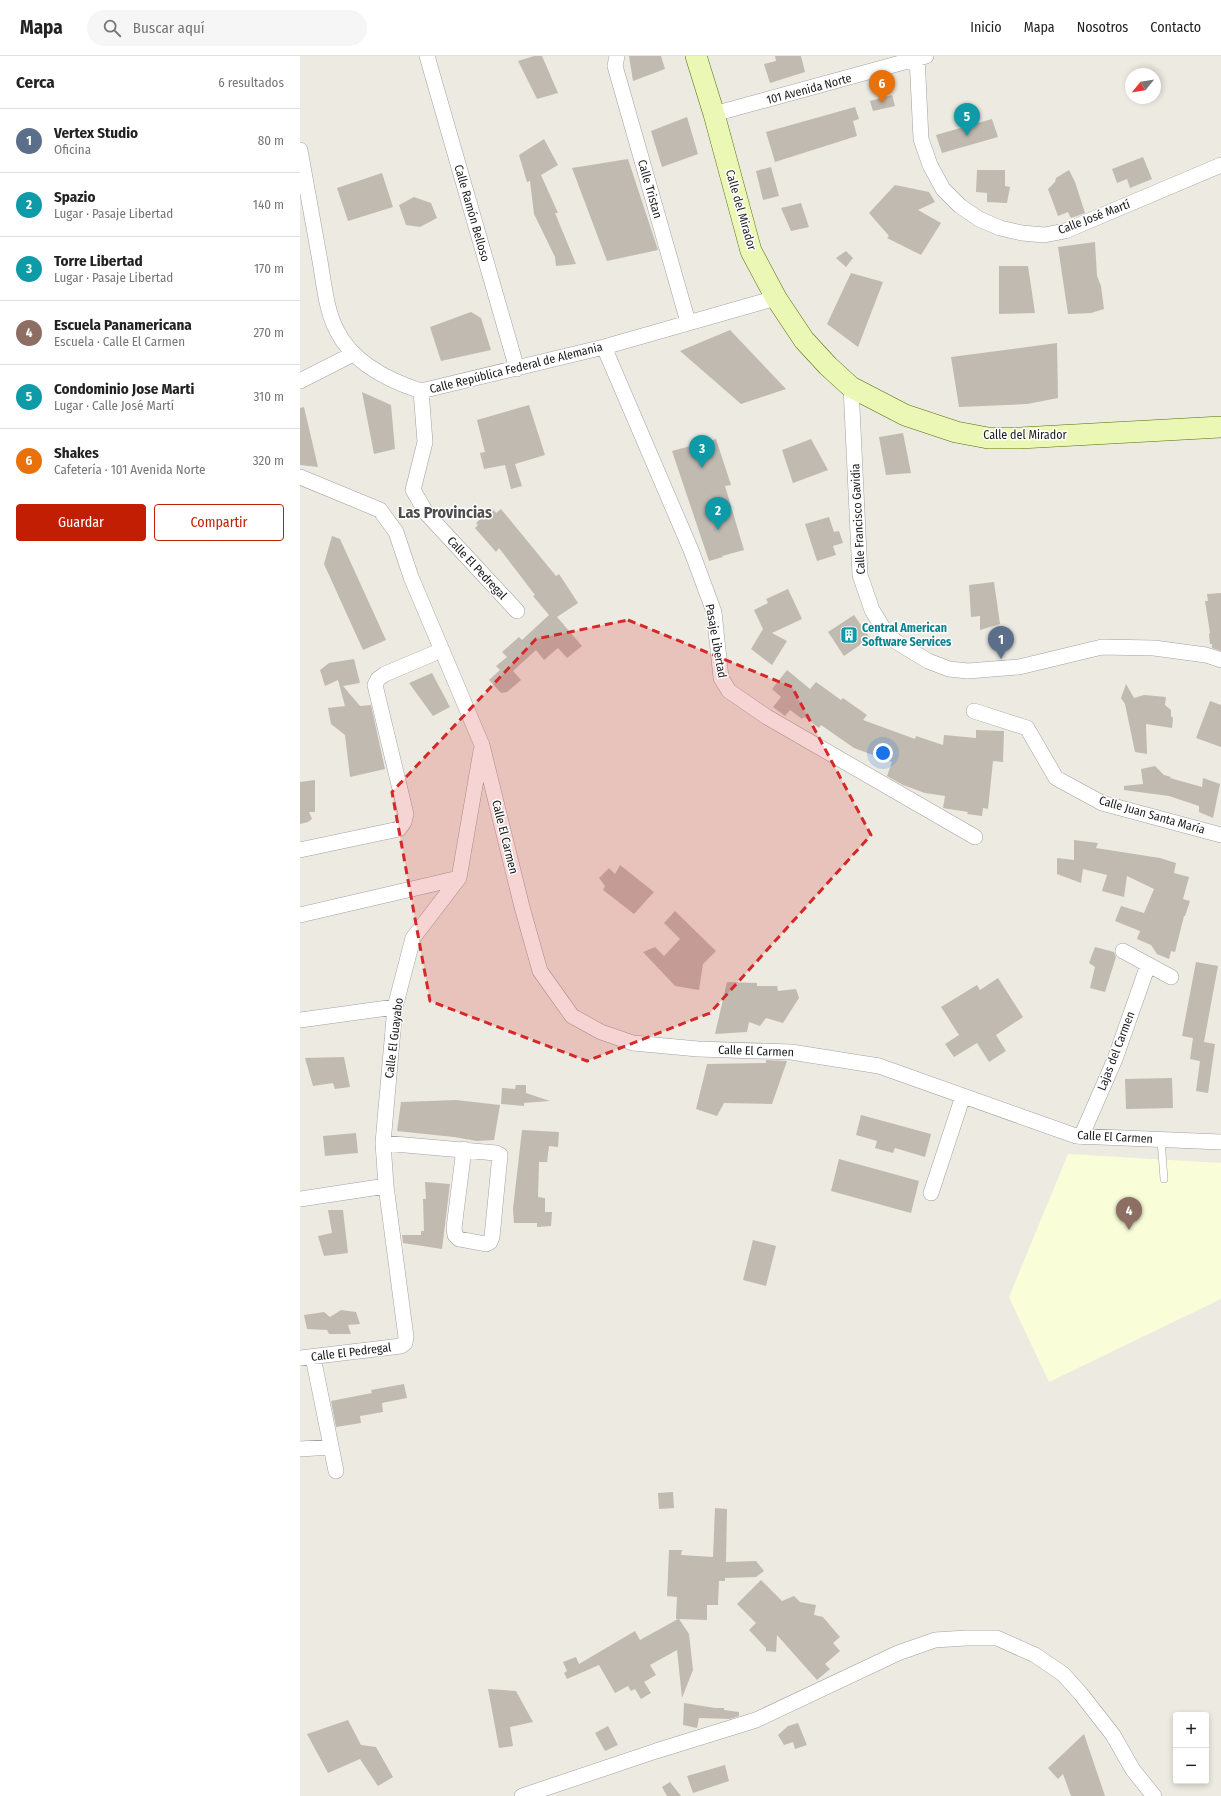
<!DOCTYPE html>
<html lang="es">
<meta charset="utf-8">
<style>
:root{--surface:#fff;--page:#f6f6f6;--text:#222;--muted:#767676;--line:#e0e0e0;--accent:#c21e04}
body{margin:0;font-family:"Fira Sans Condensed",sans-serif;background:var(--page);color:var(--text)}
.controls{position:absolute;right:12px;bottom:12px;display:grid;overflow:hidden;border-radius:4px;box-shadow:0 2px 6px #0003}
.controls button{width:36px;height:36px;display:grid;place-items:center;padding:0;border:0;border-bottom:1px solid var(--line);background:var(--surface);color:var(--text);font:20px sans-serif}
.compass{position:absolute;left:825px;top:12px;width:36px;height:36px;border-radius:50%;background:var(--surface);box-shadow:0 2px 6px #0003;rotate:240deg}
.you{position:absolute;left:583px;top:697px;width:14px;height:14px;margin:-10px;border:3px solid #fff;border-radius:50%;background:#1a73e8;box-shadow:0 0 0 6px #1a73e833}
.badge{display:grid;place-items:center;width:26px;height:26px;border-radius:50%;background:var(--accent);color:#fff;font-size:13px;font-weight:700}
.pin{position:absolute;translate:-50% -33px;filter:drop-shadow(0 1px 2px #0008)}
.pin::after{content:'';position:absolute;top:21px;width:14px;height:12px;background:inherit;clip-path:polygon(0 0,100% 0,50% 100%)}
.list{margin:0;padding:0;list-style:none}
h2{display:flex;justify-content:space-between;align-items:center;height:52px;margin:0;padding:0 16px;font-size:17px}
h2 small{font-size:13px;font-weight:400;color:var(--muted)}
.list li{display:grid;grid-template-columns:26px 1fr auto;gap:12px;align-items:center;box-sizing:border-box;height:64px;padding:0 16px;border-top:1px solid var(--line)}
.list b{display:block;font-size:15px;white-space:nowrap}
.list p{margin:0;font-size:13px;white-space:nowrap;color:var(--muted)}
.list em{font-size:13px;font-style:normal;color:var(--muted)}
.actions{display:flex;gap:8px;padding:12px 16px}
.actions a{flex:1;padding:9px 0;border:1px solid var(--accent);border-radius:4px;text-align:center;font-size:14px;color:var(--accent)}
.actions .main{background:var(--accent);color:#fff}
.icon{flex:none;width:22px;height:22px;fill:none;stroke:currentColor;stroke-width:2;stroke-linecap:round;stroke-linejoin:round}
.map{position:relative;flex:none;width:921px;height:1740px;overflow:hidden}
header{display:flex;align-items:center;gap:24px;box-sizing:border-box;height:56px;padding:0 20px;background:var(--surface);border-bottom:1px solid var(--line)}
header strong{font-size:19px}
nav{display:flex;gap:22px;margin-inline-start:auto;font-size:14px}
.search{width:280px;height:36px;background:var(--page);display:flex;align-items:center;gap:10px;box-sizing:border-box;padding:0 14px;border-radius:22px;color:var(--muted);font-size:15px}
main{display:flex}
aside{flex:1;background:var(--surface)}
.map>svg:first-child{display:block}
.education{fill:#f9fed9}
.building{fill:#c1bab1}
.lines{fill:none;stroke-linecap:round;stroke-linejoin:round}
.lane-casing{stroke:#a2a2a2;stroke-width:8}
.street-casing{stroke:#a2a2a2;stroke-width:16}
.secondary-casing{stroke:#556e07;stroke-width:22}
.lane{stroke:#fff;stroke-width:7}
.street{stroke:#fff;stroke-width:15}
.secondary{stroke:#ebf7b4;stroke-width:21}
.marked{fill:#d62828;fill-opacity:0.2;stroke:#d62828;stroke-width:3;stroke-dasharray:8 5;stroke-linejoin:round}
.labels{text-anchor:middle;dominant-baseline:central;stroke-width:3;stroke-linejoin:round;paint-order:stroke}
.street-label{font-size:12px;fill:#1b1b1b;stroke:#fff}
.culture-label{font-size:12px;font-weight:bold;fill:#0d838f;stroke:#fff;text-anchor:start}
.district-label{font-size:16px;font-weight:bold;fill:#4e4e4e;stroke:#fff}
</style>
<header>
<strong>Mapa</strong>
<div class="search"><svg class="icon" aria-label="search" viewBox="0 0 24 24"><circle cx="10" cy="10" r="6"/><path d="M15 15l6 6"/></svg>Buscar aquí</div>
<nav><a>Inicio</a><a>Mapa</a><a>Nosotros</a><a>Contacto</a></nav>
</header>
<main>
<aside>
<h2>Cerca<small>6 resultados</small></h2>
<ul class="list">
<li><span class="badge" style="background:#5c6f8a">1</span><div><b>Vertex Studio</b><p>Oficina</p></div><em>80 m</em></li>
<li><span class="badge" style="background:#0f9aa8">2</span><div><b>Spazio</b><p>Lugar · Pasaje Libertad</p></div><em>140 m</em></li>
<li><span class="badge" style="background:#0f9aa8">3</span><div><b>Torre Libertad</b><p>Lugar · Pasaje Libertad</p></div><em>170 m</em></li>
<li><span class="badge" style="background:#8d6e63">4</span><div><b>Escuela Panamericana</b><p>Escuela · Calle El Carmen</p></div><em>270 m</em></li>
<li><span class="badge" style="background:#0f9aa8">5</span><div><b>Condominio Jose Marti</b><p>Lugar · Calle José Martí</p></div><em>310 m</em></li>
<li><span class="badge" style="background:#e8710a">6</span><div><b>Shakes</b><p>Cafetería · 101 Avenida Norte</p></div><em>320 m</em></li>
</ul>
<div class="actions"><a class="main">Guardar</a><a>Compartir</a></div>
</aside>
<div class="map">
<svg width="921" height="1740" viewBox="0 0 921 1740">
<rect width="100%" height="100%" fill="#edeae1"/>
<!-- education -->
<path class="education" d="M768,1098L921,1107V1243L749,1326L709,1241Z"/>
<!-- building -->
<path class="building" d="M234,0H242L258,37L237,43L218,5Z
M329,0H361L365,13L333,25Z
M475,0H501L505,16L470,27L464,8L476,5Z
M592,39L595,50L573,55L570,45Z
M555,51L559,63L553,65L557,80L475,106L466,76Z
M387,61L398,98L362,111L351,75Z
M692,63L698,81L642,97L636,79Z
M244,83L258,109L241,119L258,157H255L276,208L256,210L255,201L234,158L230,125L227,126L219,99Z
M843,101L852,123L830,132L827,123L817,127L812,113Z
M328,103L358,194L307,205L272,112Z
M471,111L479,140L463,144L456,115Z
M677,114H705V130L710,131L707,147L687,146V137L676,136Z
M769,114L775,126L785,157L771,162L768,156L758,160L748,133L755,126L756,122Z
M82,117L93,151L48,165L37,132Z
M595,129L629,136L635,146L618,154L641,167L621,199L587,182L589,180L569,157Z
M114,141L131,147L137,162L120,171L106,169L99,149Z
M501,147L509,171L491,175L481,152Z
M795,186L797,220L801,230L804,253L791,257L768,258L758,191Z
M546,195L553,202L546,211L536,202Z
M699,210H728L735,257L699,258Z
M551,217L583,226L558,291L527,268Z
M171,256L181,262L191,294L141,305L130,271Z
M430,274L486,333L441,348L380,295Z
M757,287L758,342L727,348L659,351L651,301Z
M62,336L91,349L95,393L74,398Z
M229,349L245,399L215,408L222,430L211,433L205,409L184,413L180,397L185,396L177,364Z
M4,351L18,411L0,409V352Z
M603,377L611,417L586,419L579,381Z
M416,383L431,429L425,430L444,494L422,500L423,501L409,505L372,395Z
M511,383L528,414L493,427L482,394Z
M192,452L196,457L201,453L256,520L259,518L278,547L257,561L282,590L267,602L258,592L244,604L236,594L213,615L221,624L207,636L201,637L189,624L200,614L196,610L207,601L202,596L219,581L222,584L249,559L233,540L235,539L199,492L196,496L175,472L178,469L176,467Z
M529,461L534,476L539,475L543,487L533,490L536,499L517,505L505,468Z
M32,480L40,483L86,584L63,594L24,508Z
M694,526L700,568L680,574V560L671,561L669,529Z
M488,533L502,563L472,577L487,585L472,609L451,593L463,573L454,554L468,547L466,543Z
M921,537V595L912,592V588H910L909,578L910,577L905,545H908L907,538Z
M554,559L570,582L544,600L528,576Z
M54,603L60,627L43,630L60,650L71,649L85,713L50,721L45,679L31,668L28,652L45,650L38,624L25,630L20,614L29,607Z
M487,614L510,633L516,626L541,644L543,642L567,659L563,664L615,683L616,680L643,689L644,679L676,682V674L704,675L703,706L693,705L688,753L683,752L682,760L667,758L668,756L643,752L645,740L625,737L603,729L587,720L592,706L554,692L521,669L519,672L504,661L502,663L490,654L485,660L473,651L481,641L472,633Z
M132,617L150,651L133,660L109,627Z
M826,628L834,642L844,639L866,641L865,649L871,654V660L873,662L872,672L846,668L847,698L835,696L825,648L821,642Z
M910,645L921,649V691L896,682Z
M855,710L864,719L871,721L870,722L902,731L903,722L920,728L913,762L899,756V750L869,740L824,734V730L843,728L841,713Z
M15,724V756H9L12,763L8,766L0,768V726Z
M774,784L798,787L796,792L860,802L876,807L874,817L889,821L883,843L890,845L885,860H884L875,896L871,895L869,903L857,898L851,889L837,883L840,875L815,865L821,850L844,857L854,833L827,820L824,841L802,835L807,819L783,813L781,827L757,818V802L774,804Z
M320,809L354,836L334,858L303,834L305,830L299,822L309,812L315,818Z
M375,855L416,895L403,908L399,934L375,930L343,896L355,891L364,900L380,883L364,867Z
M795,891L814,896L816,901L805,936L790,932L795,911L789,907Z
M896,906L918,910L904,986L915,988L908,1037L896,1035L900,1005L890,1003L893,982L882,980Z
M698,922L723,961L696,979L706,995L689,1006L677,987L654,1001L645,988L659,979L641,951L677,929L680,934Z
M427,926L457,927V930H477L478,935L496,933L499,942L483,967L466,962L460,970L449,966L447,976L415,978Z
M44,1001L50,1031L35,1033L33,1027L13,1030L5,1002Z
M466,1004L487,1005L472,1048L424,1047L417,1060L396,1053L407,1008L466,1007Z
M872,1022L873,1052L826,1053L825,1023Z
M216,1029H226V1037L250,1045L224,1047V1050L201,1048L202,1032L215,1033Z
M156,1044L200,1049L194,1084L177,1085L154,1081L97,1075L101,1046Z
M561,1059L631,1078L625,1101L595,1092L593,1097L575,1092L577,1085L556,1079Z
M222,1074L259,1076L258,1091L249,1090L247,1106H239L238,1141L245,1142V1156H252L251,1170L237,1171V1167H214L213,1153Z
M56,1077L58,1097L25,1100L23,1080Z
M539,1103L619,1125L611,1157L531,1135Z
M125,1126L150,1128L142,1193L103,1187L102,1179H121V1175H124L123,1143H126Z
M28,1154H43L48,1197L24,1200L18,1180L32,1177Z
M453,1184L476,1190L466,1230L443,1224Z
M41,1254L56,1256L60,1268L48,1269L51,1278H29L27,1274L7,1273L4,1259L24,1256L30,1261Z
M104,1328L107,1342L82,1347L83,1356L60,1360L61,1367L36,1371L31,1345L72,1337L71,1334Z
M373,1436L374,1452L359,1453L358,1437Z
M415,1452L427,1453L426,1506L456,1505L464,1515L456,1521L425,1522V1525H419L418,1549H407V1564L379,1563L389,1578L393,1614L382,1642L377,1594L350,1609L356,1619L344,1626L351,1637L341,1643L335,1633L331,1635L328,1630L315,1637L299,1609L267,1623L264,1617L267,1615L263,1606L276,1601L279,1608L335,1575L340,1584L378,1563H376L377,1541L367,1540L369,1494H382L381,1499L413,1501Z
M461,1524L482,1545L494,1540L500,1546L516,1549L514,1559L523,1561L540,1581L533,1587L540,1595L525,1608L530,1613L517,1624L477,1579L476,1596L466,1595V1592L449,1574L456,1567L437,1548Z
M188,1633L216,1635L233,1666L210,1671L213,1690L199,1692Z
M384,1647L415,1652H424V1654L439,1656V1660L430,1663L399,1662L397,1672L383,1669Z
M48,1664L61,1689L76,1691L93,1721L78,1730L60,1703L28,1717L7,1678Z
M498,1667L507,1689L495,1693L493,1686L484,1689L478,1679L488,1670Z
M308,1670L318,1689L305,1695L295,1677Z
M784,1678L805,1740H771L763,1718L758,1723L748,1712Z
M425,1709L429,1725L393,1737L387,1720Z
M370,1726L381,1740H367L362,1731Z"/>
<g class="lines">
<defs>
<path id="lane" d="M861,1084L864,1123"/>
<path id="street" d="M127,0L217,313
M317,0L315,10L388,266
M617,0L621,83L630,109L643,133L660,150L679,163L700,172L722,177L744,179L765,175L921,109
M414,58L626,0
M0,94C7,131 13,168 20,205C24,228 26,254 37,275C53,307 90,325 121,335L304,291L476,242
M304,291L391,494L414,556L421,622L429,635L467,661L675,781
M0,325L53,298
M551,331L560,519L572,554L583,572L595,585L628,605L649,613L668,615L719,611L802,591L854,592L906,599L921,604
M121,335L125,386L113,434L127,458L217,555
M0,421L80,454L96,476L111,521L182,689L222,851L240,915L272,960L301,976L333,987L398,993L491,996L579,1010L776,1080L921,1086
M674,655L727,672L756,722L802,747L921,779
M0,794L99,773L104,766L106,758L75,629L78,623L85,618L142,594
M0,859L159,822
M823,895L871,921
M0,964L95,951
M781,1081L815,1003L848,909
M83,1087L196,1097L200,1099L192,1181L190,1186L186,1188L159,1183L155,1179L154,1172L164,1093
M631,1137L663,1040
M0,1143L86,1130
M13,1301L36,1415
M0,1302L101,1290L105,1287L106,1281L86,1130L83,1087L95,951L113,882L159,822L181,695
M0,1393L31,1391
M222,1740L356,1695L456,1664L598,1597L635,1584L666,1582H697L735,1599L763,1618L781,1638L813,1679L833,1714L854,1740"/>
<path id="secondary" d="M396,0L414,58L451,195L476,242L504,284L528,310L551,331L605,359L656,376L688,382H720L921,371"/>
</defs>
<!-- lane casing -->
<use href="#lane" class="lane-casing"/>
<!-- street casing -->
<use href="#street" class="street-casing"/>
<!-- secondary casing -->
<use href="#secondary" class="secondary-casing"/>
<!-- lane -->
<use href="#lane" class="lane"/>
<!-- street -->
<use href="#street" class="street"/>
<!-- secondary -->
<use href="#secondary" class="secondary"/>
</g>
<!-- marked area -->
<path class="marked" d="M328,564L492,631L571,779L410,957L287,1005L130,945L92,736L236,583Z"/>
<!-- icons -->
<defs>
<symbol id="building-square" viewBox="-11 -11 22 22"><rect x="-9" y="-9" width="18" height="18" rx="4" fill="#0f9aa8" stroke="#fff"/><path d="M-4-6H4V6H1V3H-1V6H-4ZM-2.5-4.3h1.7v1.8h-1.7ZM.8-4.3h1.7v1.8H.8ZM-2.5-1h1.7V.8h-1.7ZM.8-1h1.7V.8H.8Z" fill="#fff"/></symbol>
</defs>
<g fill-rule="evenodd">
<use href="#building-square" x="539" y="569" width="20" height="20"/>
</g>
<g class="labels">
<!-- street labels -->
<g class="street-label">
<text transform="translate(509 33) rotate(-15)">101 Avenida Norte</text>
<text transform="translate(350 133) rotate(74)">Calle Tristan</text>
<text transform="translate(441 154) rotate(74)">Calle del Mirador</text>
<text transform="translate(172 157) rotate(74)">Calle Ramón Belloso</text>
<text transform="translate(794 161) rotate(-21)">Calle José Martí</text>
<text transform="translate(216 312) rotate(-14)">Calle República Federal de Alemania</text>
<text x="725" y="379">Calle del Mirador</text>
<text transform="translate(558 463) rotate(-93)">Calle Francisco Gavidia</text>
<text transform="translate(177 512) rotate(47)">Calle El Pedregal</text>
<text transform="translate(416 585) rotate(80)">Pasaje Libertad</text>
<text transform="translate(852 759) rotate(16)">Calle Juan Santa María</text>
<text transform="translate(205 781) rotate(76)">Calle El Carmen</text>
<text transform="translate(94 982) rotate(-83)">Calle El Guayabo</text>
<text transform="translate(456 995) rotate(2)">Calle El Carmen</text>
<text transform="translate(816 995) rotate(-69)">Lajas del Carmen</text>
<text transform="translate(815 1081) rotate(3)">Calle El Carmen</text>
<text transform="translate(51 1296) rotate(-7)">Calle El Pedregal</text>
</g>
<!-- culture labels -->
<g class="culture-label">
<text x="562" y="572">Central American<tspan x="562" dy="14">Software Services</tspan></text>
</g>
<!-- district labels -->
<g class="district-label">
<text x="145" y="456">Las Provincias</text>
</g>
</g>
</svg>
<div class="controls">
<button>+</button>
<button>−</button>
</div>
<svg class="compass" viewBox="-18 -18 36 36"><path d="M0-13l5 13h-10z" fill="#e53935"/><path d="M0 13l5-13h-10z" fill="#767676"/></svg>
<div class="you"></div>
<div class="pin badge" style="left:701px;top:603px;background:#5c6f8a">1</div>
<div class="pin badge" style="left:418px;top:474px;background:#0f9aa8">2</div>
<div class="pin badge" style="left:402px;top:412px;background:#0f9aa8">3</div>
<div class="pin badge" style="left:829px;top:1174px;background:#8d6e63">4</div>
<div class="pin badge" style="left:667px;top:80px;background:#0f9aa8">5</div>
<div class="pin badge" style="left:582px;top:47px;background:#e8710a">6</div>
</div>
</main>
